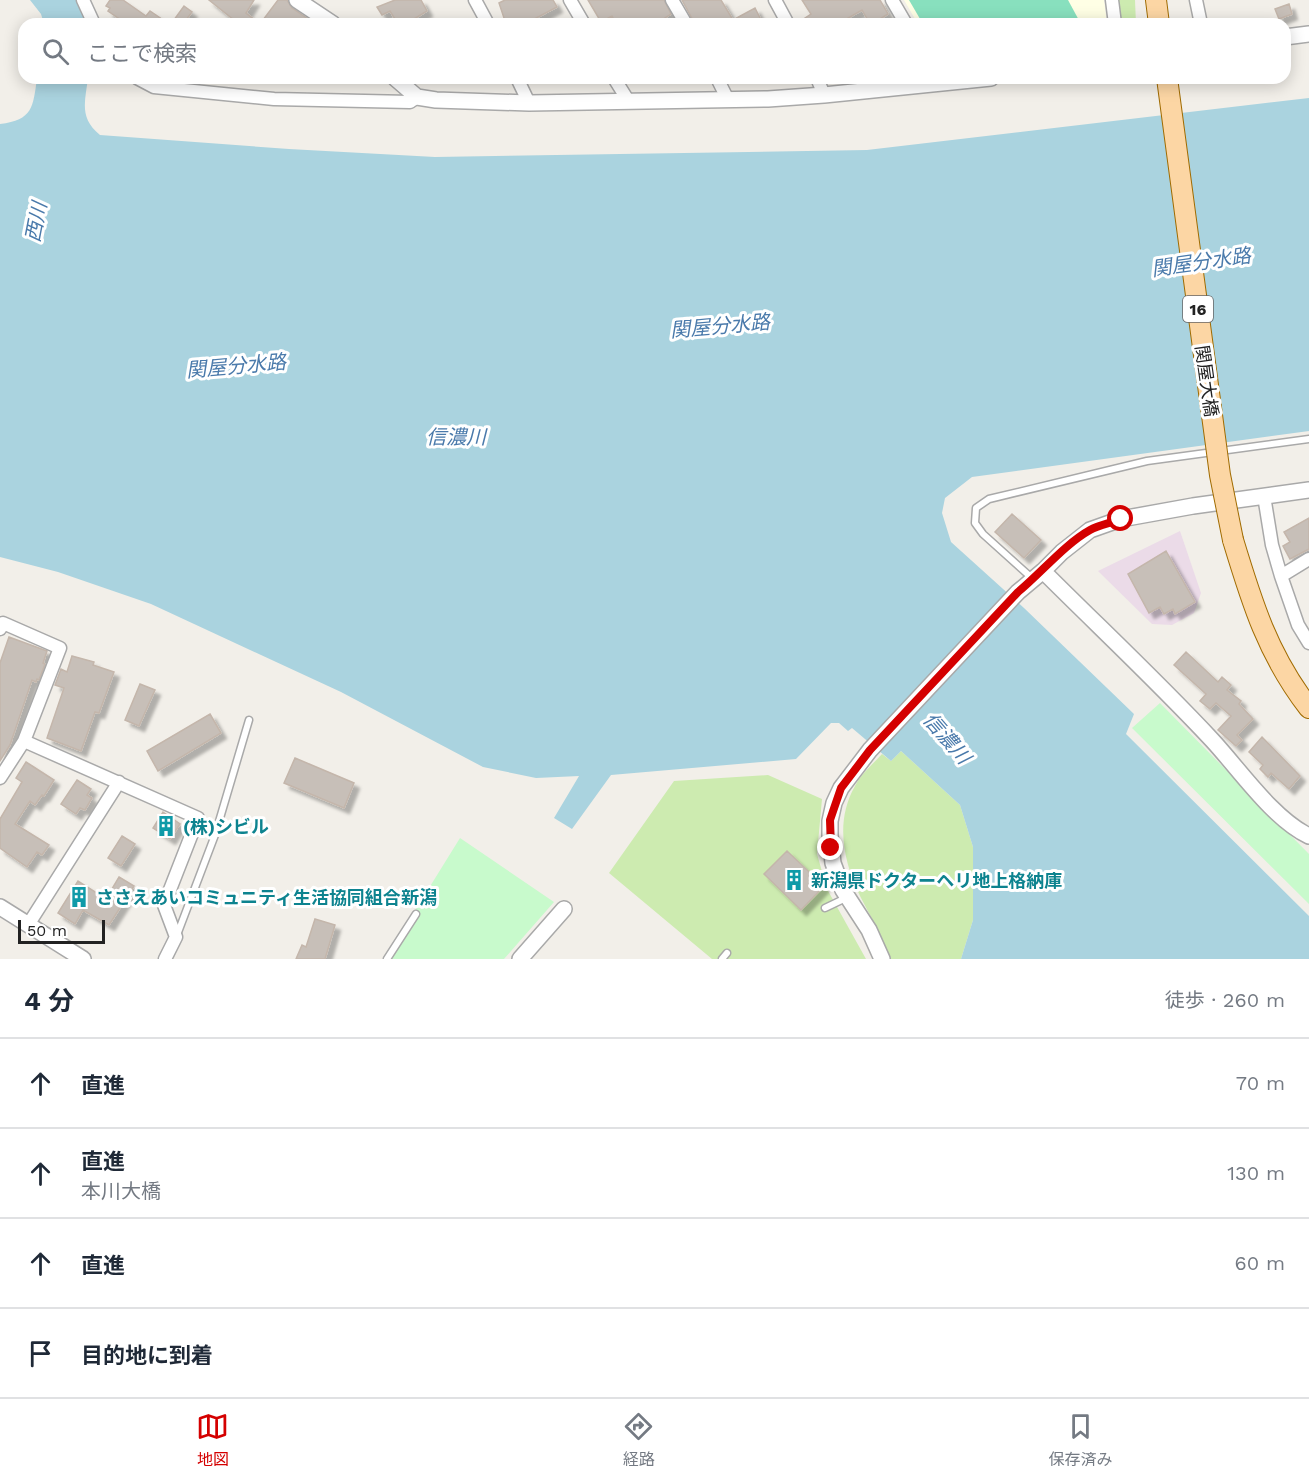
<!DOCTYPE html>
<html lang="ja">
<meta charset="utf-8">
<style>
:root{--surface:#fff;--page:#f6f6f7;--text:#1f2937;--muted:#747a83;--line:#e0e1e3;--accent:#d40000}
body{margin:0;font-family:"Work Sans","Noto Sans JP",sans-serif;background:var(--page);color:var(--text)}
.scale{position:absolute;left:18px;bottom:15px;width:87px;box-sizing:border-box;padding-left:6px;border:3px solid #222;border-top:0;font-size:16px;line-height:21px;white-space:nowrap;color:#222;-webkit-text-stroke:4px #fff;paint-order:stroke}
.stop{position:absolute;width:18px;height:18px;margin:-14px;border:4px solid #d40000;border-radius:50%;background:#fff}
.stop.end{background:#d40000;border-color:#fff;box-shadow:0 2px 6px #0008}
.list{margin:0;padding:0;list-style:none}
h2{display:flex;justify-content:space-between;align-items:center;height:78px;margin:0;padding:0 24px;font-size:26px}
h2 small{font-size:20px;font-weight:400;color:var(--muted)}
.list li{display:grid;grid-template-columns:39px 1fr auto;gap:18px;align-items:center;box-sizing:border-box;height:90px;padding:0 24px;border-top:2px solid var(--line)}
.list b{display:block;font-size:22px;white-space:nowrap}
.list p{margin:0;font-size:20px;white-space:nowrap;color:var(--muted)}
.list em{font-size:20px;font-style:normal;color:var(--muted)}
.icon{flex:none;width:33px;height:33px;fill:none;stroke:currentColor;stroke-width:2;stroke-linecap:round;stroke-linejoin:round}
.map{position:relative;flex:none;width:1309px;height:959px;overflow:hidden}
.search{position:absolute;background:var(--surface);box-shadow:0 3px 15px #0003;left:18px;right:18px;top:18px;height:66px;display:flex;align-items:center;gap:15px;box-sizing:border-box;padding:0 21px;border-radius:18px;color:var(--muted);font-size:22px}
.sheet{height:438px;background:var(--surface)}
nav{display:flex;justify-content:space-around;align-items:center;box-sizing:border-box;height:84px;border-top:2px solid var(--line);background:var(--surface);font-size:16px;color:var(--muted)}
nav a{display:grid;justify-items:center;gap:3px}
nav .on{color:var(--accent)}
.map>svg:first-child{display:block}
.industrial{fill:#ebdbe8}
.education{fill:#ffffe5}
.grass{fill:#cdebb0}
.park{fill:#c8facc}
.pitch{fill:#88e0be}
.water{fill:#aad3df}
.building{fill:#c7bfb8;stroke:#c4b6ab;stroke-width:1.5;filter:url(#shadow)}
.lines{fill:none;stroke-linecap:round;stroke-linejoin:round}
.service-casing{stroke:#a9a9a9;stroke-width:9}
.minor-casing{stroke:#a9a9a9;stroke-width:15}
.tertiary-casing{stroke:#a9a9a9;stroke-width:18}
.primary-casing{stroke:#a06b00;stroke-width:22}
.service{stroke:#fff;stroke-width:6}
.minor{stroke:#fff;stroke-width:12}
.tertiary{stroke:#fff;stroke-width:15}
.primary{stroke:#fcd6a4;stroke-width:20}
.primary-bridge-casing{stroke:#a06b00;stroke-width:22;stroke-linecap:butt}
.primary-bridge{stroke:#fcd6a4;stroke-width:20}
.route{stroke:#d40000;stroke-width:8}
.labels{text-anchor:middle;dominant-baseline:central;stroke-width:6;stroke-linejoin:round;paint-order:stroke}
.shield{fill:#fff;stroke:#646464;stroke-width:1.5}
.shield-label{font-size:16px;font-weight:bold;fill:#222}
.street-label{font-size:18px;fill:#222;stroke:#fff}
.culture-label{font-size:18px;font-weight:bold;fill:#0d838f;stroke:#fff;text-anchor:start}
.water-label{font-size:20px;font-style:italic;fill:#4a7aab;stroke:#fff}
</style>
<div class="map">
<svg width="1309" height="959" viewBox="0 0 1309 959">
<defs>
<filter id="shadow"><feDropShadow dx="5.5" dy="5.5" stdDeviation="1.5" flood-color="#0004"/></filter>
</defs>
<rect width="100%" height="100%" fill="#f2efe9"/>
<!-- industrial -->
<path class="industrial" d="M1180,531L1201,593L1194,613L1172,625L1152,624L1098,571Z"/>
<!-- education -->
<path class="education" d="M904,0H1104L1107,24H918Z"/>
<!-- grass -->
<path class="grass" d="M1114,0H1135L1136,24H1118Z
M901,751L960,805L973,847V920L961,959H890C883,936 871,918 860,896C843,861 835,821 855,786C861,774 873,764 882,754L891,761Z
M768,775L822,799L817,854L827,889L866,959H712L609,873L674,781Z"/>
<!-- park -->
<path class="park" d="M1160,703L1309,854V904L1132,728Z
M460,838L554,902L504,959H385Z"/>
<!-- pitch -->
<path class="pitch" d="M909,0H1068L1081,24H923Z"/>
<!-- water -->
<path class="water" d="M30,0H80L88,24H44L41,14Z
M37,78H88C85,102 79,118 100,135L289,149L435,157L867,150L1309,98V431L972,477L945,498L942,513L951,542L1024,608L1134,714L1126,734L1309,916V959H961L973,920V847L960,805L901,751L891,761L852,728L848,731L839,723H831L796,759L611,775L572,829L554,818L579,776L536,778L483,767L341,692L151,604L58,572L0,557V124C33,120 33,107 37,78Z"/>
<!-- building -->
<path class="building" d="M110,0H123L146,16L150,11L169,24H127L108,11L110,8L106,6Z
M209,0H254L246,13L260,24L278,0H287L292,8L311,21L308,24H239Z
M395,0H421L427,11L406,24H398L390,11L382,15L377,7Z
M505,0H553L557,7L525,24H506L499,3Z
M588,0H664L671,14L662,20L665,24H616L612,16L601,22Z
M682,0H721L733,20L755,8L763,24H695Z
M802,0H880L888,14L872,24H870L862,10L838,24H796L811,14Z
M1289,4L1292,14L1279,19L1275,9Z
M184,6L192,12L183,24H171Z
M1012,514L1041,540L1024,558L995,532Z
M1309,518V549L1290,559L1283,546L1290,542L1284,532Z
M1166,551L1195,602L1175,614L1173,609L1164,614L1160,607L1149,613L1128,574Z
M9,637L47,651L43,663L45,664L39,680L37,679L36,682L32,680L10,745L0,761V663Z
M1186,652L1218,682L1222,677L1231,685L1227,690L1241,701L1239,704L1253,719L1237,735L1242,740L1236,746L1218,730L1231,716L1216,703L1210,709L1200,701L1206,694L1174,665Z
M72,656L94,662L93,665L114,672L99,713L95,712L81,751L47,738L64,688L55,685L61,669L67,672Z
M140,684L155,690L139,726L125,720Z
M210,714L221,733L158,771L147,751Z
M1262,737L1300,776L1289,789L1271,773L1268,777L1260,769L1263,765L1249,752Z
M295,758L354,783L344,808L284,783Z
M26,762L54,780L44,796L42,795L35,805L30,801L15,824L49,845L42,855L37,852L27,867L0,848V819L22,782L16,778Z
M77,780L91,789L87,795L92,798L85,810L80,808L76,814L61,804Z
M163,812L180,824L170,839L153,828Z
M122,836L135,844L121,866L108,858Z
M787,851L824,886L801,910L764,874Z
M119,877L134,886L109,925L83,910L75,924L58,913L78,881L106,899Z
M315,919L335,925L325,959H296L302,945L306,947Z"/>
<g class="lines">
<defs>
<path id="service" d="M1033,579L983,534L975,523L976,508L989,499L1147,461L1309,439
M825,908L848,897
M177,935L215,835L249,720
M387,959L416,914
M722,959L727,953"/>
<path id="minor" d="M83,0L94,24
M475,0L488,24
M570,0L584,24
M672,0L686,24
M775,0L788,24
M892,0L906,24
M1112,0L1115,24
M1196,0L1201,24
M137,78L154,87L274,99L410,102L417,97
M517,78L529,103
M614,78L629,102
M717,78L728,100
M817,78L824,95
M1264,496L1272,545L1281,576
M1309,559L1281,576L1298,625L1309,643
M0,629L3,623L60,648L24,741L0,778
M24,741L198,818L164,905L176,937L165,959
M28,925L119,782"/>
<path id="tertiary" d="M297,0L333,24
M1285,37L1309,34
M395,78L417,97L436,100L529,103L768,99L824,95L991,78
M1043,571C1099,627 1158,682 1212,740C1239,769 1273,819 1309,836
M0,907L83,959
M520,959L564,909
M882,959L869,930L843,890L833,863L830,835V821L834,803L841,788L870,750L1018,592L1043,571L1062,552L1090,530L1121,519L1193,506L1309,490"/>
<path id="primary" d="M1156,0L1159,24
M1233,540C1252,603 1268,655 1309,708"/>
</defs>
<!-- service casing -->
<use href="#service" class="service-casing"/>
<!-- minor casing -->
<use href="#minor" class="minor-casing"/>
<!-- tertiary casing -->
<use href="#tertiary" class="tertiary-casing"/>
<!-- primary casing -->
<use href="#primary" class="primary-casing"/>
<!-- service -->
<use href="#service" class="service"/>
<!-- minor -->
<use href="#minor" class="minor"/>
<!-- tertiary -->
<use href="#tertiary" class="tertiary"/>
<!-- primary -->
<use href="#primary" class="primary"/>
<defs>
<path id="primary-bridge" d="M1167,78L1220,475L1233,540"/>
</defs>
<!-- primary-bridge casing -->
<use href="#primary-bridge" class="primary-bridge-casing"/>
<!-- primary-bridge -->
<use href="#primary-bridge" class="primary-bridge"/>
</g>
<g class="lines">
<!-- route -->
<path class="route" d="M831,848L830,820L841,788L870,750L1018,592C1041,573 1065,544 1090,530C1099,525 1111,523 1121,519"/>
</g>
<!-- icons -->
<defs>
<symbol id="building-bare" viewBox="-9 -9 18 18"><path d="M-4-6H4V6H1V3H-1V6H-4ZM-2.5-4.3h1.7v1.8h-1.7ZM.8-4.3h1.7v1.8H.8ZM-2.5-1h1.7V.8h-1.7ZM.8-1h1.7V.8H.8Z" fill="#0f9aa8" stroke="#fff" stroke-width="2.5" paint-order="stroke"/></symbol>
</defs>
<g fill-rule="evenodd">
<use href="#building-bare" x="151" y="811" width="30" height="30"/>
<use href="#building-bare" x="779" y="865" width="30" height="30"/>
<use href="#building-bare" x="64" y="882" width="30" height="30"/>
</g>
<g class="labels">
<!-- shield labels -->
<rect class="shield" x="1183" y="296" width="30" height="26" rx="4.5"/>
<g class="shield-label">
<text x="1198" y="309">16</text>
</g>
<!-- street labels -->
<g class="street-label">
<text transform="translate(1207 381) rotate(82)">関屋大橋</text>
</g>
<!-- culture labels -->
<g class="culture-label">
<text x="183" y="826">(株)シビル</text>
<text x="811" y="880">新潟県ドクターヘリ地上格納庫</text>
<text x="96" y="897">ささえあいコミュニティ生活協同組合新潟</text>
</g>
<!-- water labels -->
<g class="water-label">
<text transform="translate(36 222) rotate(-79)">西川</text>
<text transform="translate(1201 262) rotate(-8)">関屋分水路</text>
<text transform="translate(720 326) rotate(-5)">関屋分水路</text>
<text transform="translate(236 366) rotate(-5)">関屋分水路</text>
<text x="456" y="437">信濃川</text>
<text transform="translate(947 738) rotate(49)">信濃川</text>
</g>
</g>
</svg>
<div class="scale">50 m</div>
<div class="stop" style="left:1121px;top:519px"></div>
<div class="stop end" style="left:831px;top:848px"></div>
<div class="search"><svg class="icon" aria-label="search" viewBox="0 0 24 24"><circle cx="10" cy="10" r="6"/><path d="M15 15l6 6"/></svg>ここで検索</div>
</div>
<section class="sheet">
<h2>4 分<small>徒歩 · 260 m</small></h2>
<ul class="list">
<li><svg class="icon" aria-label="ahead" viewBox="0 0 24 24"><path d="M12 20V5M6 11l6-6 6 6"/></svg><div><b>直進</b></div><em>70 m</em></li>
<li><svg class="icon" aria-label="ahead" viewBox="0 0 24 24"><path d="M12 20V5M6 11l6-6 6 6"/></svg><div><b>直進</b><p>本川大橋</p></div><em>130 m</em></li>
<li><svg class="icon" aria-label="ahead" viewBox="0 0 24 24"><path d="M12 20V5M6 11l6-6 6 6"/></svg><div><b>直進</b></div><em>60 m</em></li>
<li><svg class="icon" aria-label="arrive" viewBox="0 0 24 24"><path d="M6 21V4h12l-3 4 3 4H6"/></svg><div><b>目的地に到着</b></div></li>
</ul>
</section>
<nav>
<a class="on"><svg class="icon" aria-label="map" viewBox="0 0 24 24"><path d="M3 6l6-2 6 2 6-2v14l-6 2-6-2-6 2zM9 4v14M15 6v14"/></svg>地図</a>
<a><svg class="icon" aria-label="directions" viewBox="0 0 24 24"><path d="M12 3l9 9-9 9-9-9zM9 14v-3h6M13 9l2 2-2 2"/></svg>経路</a>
<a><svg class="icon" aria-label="saved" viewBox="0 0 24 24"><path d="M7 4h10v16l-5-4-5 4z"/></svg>保存済み</a>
</nav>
